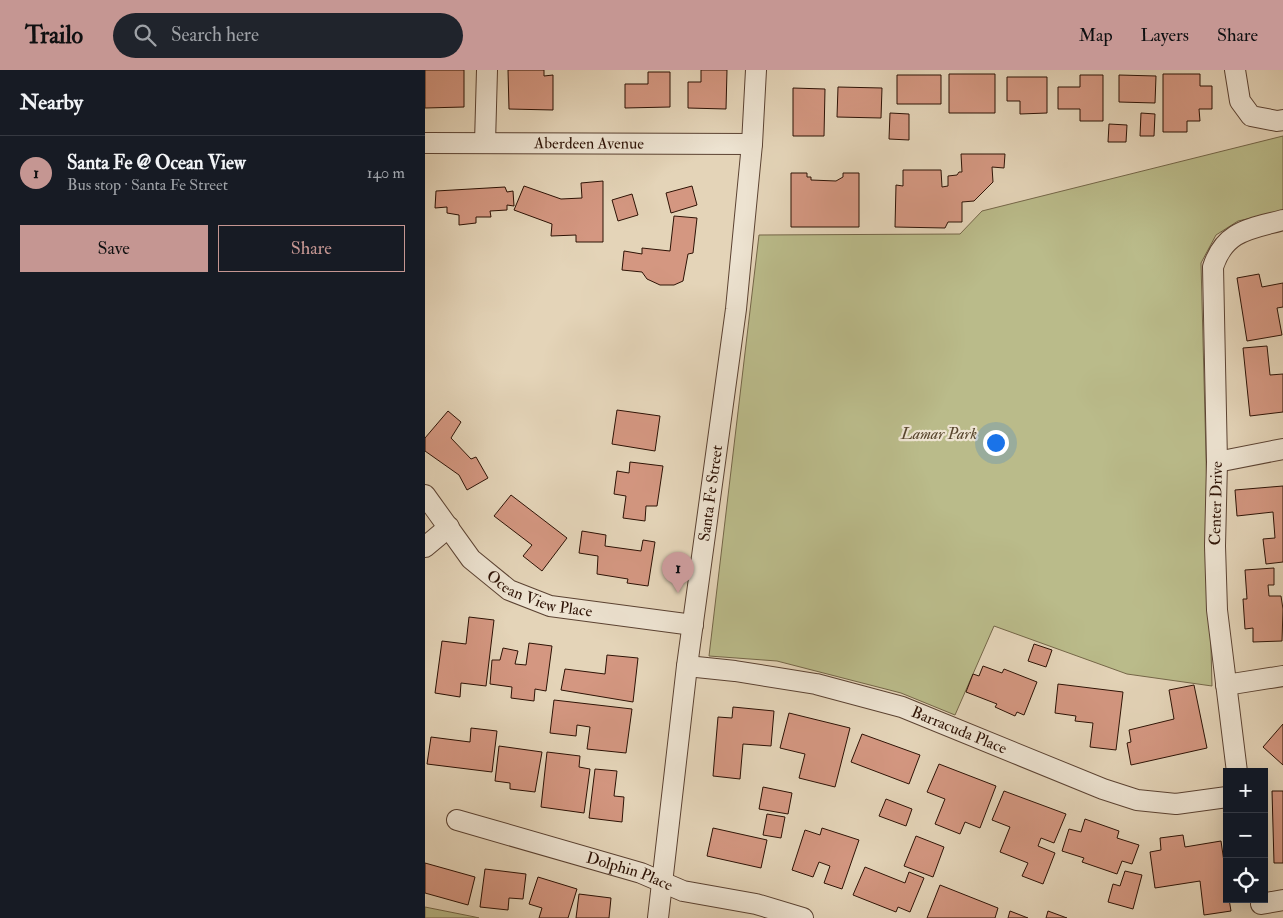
<!DOCTYPE html>
<meta charset="utf-8">
<style>
:root{--surface:#171b24;--page:#20242c;--text:#f1f3f6;--muted:#9ea1a6;--line:#363941;--accent:#c59692}
body{margin:0;font-family:"IM FELL Double Pica",serif;background:var(--page);color:var(--text)}
.controls{position:absolute;right:15px;bottom:15px;display:grid;overflow:hidden;border-radius:0px;box-shadow:0 5px 20px #0002}
.controls button{width:45px;height:45px;display:grid;place-items:center;padding:0;border:0;border-bottom:1px solid var(--line);background:var(--surface);color:var(--text);font:25px sans-serif}
.you{position:absolute;left:570px;top:372px;width:18px;height:18px;margin:-12px;border:4px solid #fff;border-radius:50%;background:#1a73e8;box-shadow:0 0 0 8px #1a73e833}
.badge{display:grid;place-items:center;width:32px;height:32px;border-radius:50%;background:var(--accent);color:#111;font-size:16px;font-weight:700}
.pin{position:absolute;translate:-50% -41px;filter:drop-shadow(0 1px 2px #0008)}
.pin::after{content:'';position:absolute;top:26px;width:18px;height:15px;background:inherit;clip-path:polygon(0 0,100% 0,50% 100%)}
.list{margin:0;padding:0;list-style:none}
h2{display:flex;justify-content:space-between;align-items:center;height:65px;margin:0;padding:0 20px;font-size:21px}
h2 small{font-size:16px;font-weight:400;color:var(--muted)}
.list li{display:grid;grid-template-columns:32px 1fr auto;gap:15px;align-items:center;box-sizing:border-box;height:75px;padding:0 20px;border-top:1px solid var(--line)}
.list b{display:block;font-size:19px;white-space:nowrap}
.list p{margin:0;font-size:16px;white-space:nowrap;color:var(--muted)}
.list em{font-size:16px;font-style:normal;color:var(--muted)}
.actions{display:flex;gap:10px;padding:15px 20px}
.actions a{flex:1;padding:11px 0;border:1px solid var(--accent);border-radius:0px;text-align:center;font-size:18px;color:var(--accent)}
.actions .main{background:var(--accent);color:#111}
.icon{flex:none;width:28px;height:28px;fill:none;stroke:currentColor;stroke-width:2;stroke-linecap:round;stroke-linejoin:round}
.map{position:relative;flex:none;width:858px;height:848px;overflow:hidden}
header{display:flex;align-items:center;gap:30px;box-sizing:border-box;height:70px;padding:0 25px;background:var(--accent);color:#111}
header strong{font-size:24px}
nav{display:flex;gap:28px;margin-inline-start:auto;font-size:18px}
.search{width:350px;height:45px;background:var(--page);display:flex;align-items:center;gap:12px;box-sizing:border-box;padding:0 18px;border-radius:28px;color:var(--muted);font-size:19px}
main{display:flex}
aside{flex:1;background:var(--surface)}
.map>svg:first-child{display:block}
.green{fill:#babb8a;stroke:#746648}
.building{fill:#d49781;stroke:#2d1205}
.lines{fill:none;stroke-linecap:round;stroke-linejoin:round}
.minor-casing{stroke:#5b4232;stroke-width:22}
.minor{stroke:#ede3d1;stroke-width:20}
.labels{text-anchor:middle;dominant-baseline:central;stroke-width:4.5;stroke-linejoin:round;paint-order:stroke}
.street-label{font-size:16px;fill:#2d1205;stroke:#ede3d1}
.park-label{font-size:16px;font-style:italic;fill:#57452d;stroke:#ede3d1}
</style>
<header>
<strong>Trailo</strong>
<div class="search"><svg class="icon" aria-label="search" viewBox="0 0 24 24"><circle cx="10" cy="10" r="6"/><path d="M15 15l6 6"/></svg>Search here</div>
<nav><a>Map</a><a>Layers</a><a>Share</a></nav>
</header>
<main>
<aside>
<h2>Nearby<small></small></h2>
<ul class="list">
<li><span class="badge">1</span><div><b>Santa Fe @ Ocean View</b><p>Bus stop · Santa Fe Street</p></div><em>140 m</em></li>
</ul>
<div class="actions"><a class="main">Save</a><a>Share</a></div>
</aside>
<div class="map">
<svg width="858" height="848" viewBox="0 0 858 848">
<rect width="100%" height="100%" fill="#e4d4b8"/>
<filter id="stains"><feTurbulence type="fractalNoise" baseFrequency=".004" numOctaves="4"/><feColorMatrix values="0 0 0 0 .2 0 0 0 0 .09 0 0 0 0 .02 0 0 0 .5 -.17"/></filter>
<radialGradient id="worn" r=".72"><stop offset=".6" stop-color="#630" stop-opacity="0"/><stop offset="1" stop-color="#630" stop-opacity=".3"/></radialGradient>
<!-- green -->
<path class="green" d="M858,66V141L813,151L791,165L776,193L787,616L702,604L569,556L530,645L476,623L352,591L284,586L334,165L535,164L557,141Z
M0,837L50,847L54,848H0Z"/>
<!-- building -->
<path class="building" d="M0,0H39V37L0,38Z
M83,0H119V6L128,5V40L84,39Z
M276,0H302L301,39L263,38V12H276Z
M223,2H245V37L200,38V14H223Z
M524,4H570V43H524Z
M738,4H775V16H787V39H774L775,51H762V62H738Z
M472,5H516V34H472Z
M655,5H678V51H655V39H633V17H655Z
M694,5L731,6L730,33L694,32Z
M582,7H622V43L595,44V31H582Z
M413,17L457,18L456,48L412,47Z
M368,18L400,19L399,66H368Z
M465,43L484,44V70L464,69Z
M716,43L730,44L729,66H715Z
M684,54L702,55L701,72H683Z
M536,84H580L579,98L567,97L568,112L549,131L537,132V152H523L520,158L470,157L471,115L478,116V100H516L517,117L523,116V106L532,105L534,102H537Z
M366,103H382V107H386V110L411,111L418,107V103H434V157H366Z
M178,111V172H151V165L126,166L127,154L89,140L99,116L136,129L157,128L156,113Z
M267,116L272,135L246,143L241,123Z
M80,117L82,122L88,121L89,136L82,135V140L65,141L66,147H51V153L34,155V145L22,143V137L10,138L11,121Z
M207,124L213,145L193,151L187,130Z
M249,146L272,148L268,183L263,184L258,211L249,215H235L222,209L217,202L197,200L199,181L217,184V178L245,181Z
M834,204L837,217L858,213V237L852,238L857,265L822,271L812,208Z
M842,276L845,305L858,304V342L825,346L818,278Z
M192,340L235,346L230,381L187,374Z
M23,341L36,352L26,368L46,389L51,387L63,408L42,420L34,405L0,381V368Z
M205,392L238,396L232,436H221L220,451L198,448L201,426L189,424L192,401L204,403Z
M858,416V492L841,494L838,469L850,468L848,442L812,446L810,420Z
M86,425L142,468L117,501L98,486L107,475L69,446Z
M157,461L181,465L180,476L216,481L218,470L230,472L223,516L202,513L203,509L172,504L173,486L154,483Z
M849,498V515H843L844,526H856L858,539L857,571L828,572V558L820,559L818,529H822L820,500Z
M44,547L69,550L61,616L36,613L35,627L10,623L17,571L41,574Z
M104,573L127,576L121,621L110,619L109,631L86,628L87,617L65,614L67,590H75L78,578L93,581L90,594L101,595Z
M609,574L627,580L621,597L603,591Z
M182,585L213,588L208,632L136,620L140,599L180,604Z
M558,596L577,603L579,599L612,612L599,645L592,642L590,646L570,637L572,634L541,622L548,604L554,606Z
M633,614L698,622L691,680L665,677L668,653L650,651L651,646L630,643Z
M769,615L782,678L706,695L702,673L706,672L704,660L749,649L744,620Z
M129,630L207,639L201,683L162,679L165,657L152,655L151,666L125,663Z
M308,637L349,641L346,676L318,674L315,709L288,706L293,647L307,648Z
M364,643L425,658L410,717L374,708L380,684L355,678Z
M858,654V695L838,677Z
M46,658L72,661L67,702L2,694L6,667L45,672Z
M437,664L495,685L484,714L426,692Z
M74,676L117,682L110,722L85,719V713L70,711Z
M122,682L155,686L154,697L165,699L159,743L116,737Z
M514,694L571,716L555,758L540,752L535,764L510,754L520,729L502,722Z
M170,699L192,701L189,726L199,727L197,752L164,748Z
M338,717L367,723L363,744L334,739Z
M579,721L641,744L629,773L616,768L613,776L630,783L618,814L597,806L603,793L575,782L585,757L567,750Z
M847,721H858V793H849Z
M461,729L487,739L481,756L454,746Z
M342,744L360,747L356,768L338,765Z
M660,749L694,761L692,768L714,775L707,794L697,791L692,804L657,792L659,788L637,781L644,759L656,762Z
M288,758L342,770L336,798L282,786Z
M397,758L434,770L417,819L399,813L405,796L394,792L388,807L367,800L380,760L395,765Z
M758,765L760,777L796,771L802,813V829H804L806,841L779,845L775,811L730,818L725,782L736,780L735,768Z
M491,766L519,777L508,807L479,796Z
M0,793L50,807L43,835L0,823Z
M440,797L480,813L484,802L499,808L485,842L473,837L471,842L428,825Z
M60,799L101,804L98,829L84,828L83,840L55,837Z
M700,801L717,805L708,839L683,832L688,814L695,816Z
M113,807L152,819L143,848H114L117,838L104,834Z
M515,815L573,838L570,848H502Z
M154,824L186,828L184,848H151Z
M585,841L603,848H583Z
M623,841L642,848H621Z"/>
<g class="lines">
<defs>
<g id="minor">
<path d="M810,0L815,31L826,46L852,51L858,50"/>
<path id="s1" d="M0,73L327,74"/>
<path d="M60,73L62,0"/>
<path d="M792,392L858,379"/>
<path id="s2" d="M0,425L46,489L84,520L125,536L268,555"/>
<path d="M0,477L24,457"/>
<path id="s3" d="M262,596L310,601L391,614L477,637L678,719L712,730L751,734L802,727"/>
<path d="M801,615L858,606"/>
<path id="s4" d="M812,702L792,540L790,476L792,392L788,197C800,160 825,159 858,150"/>
<path id="s5" d="M32,750L216,803L258,821L331,834L378,848"/>
<path d="M836,834L858,830"/>
<path id="s6" d="M233,848L262,596L311,239L327,74L331,0"/>
</g>
</defs>
<!-- minor casing -->
<use href="#minor" class="minor-casing"/>
<!-- minor -->
<use href="#minor" class="minor"/>
</g>
<g class="labels">
<!-- street labels -->
<g class="street-label">
<text stroke="none"><textPath href="#s1" startOffset="164">Aberdeen Avenue</textPath></text>
<text stroke="none"><textPath href="#s6" startOffset="428">Santa Fe Street</textPath></text>
<text stroke="none"><textPath href="#s4" startOffset="270">Center Drive</textPath></text>
<text stroke="none"><textPath href="#s2" startOffset="158">Ocean View Place</textPath></text>
<text stroke="none"><textPath href="#s3" startOffset="281">Barracuda Place</textPath></text>
<text stroke="none"><textPath href="#s5" startOffset="180">Dolphin Place</textPath></text>
</g>
<!-- park labels -->
<g class="park-label">
<text x="514" y="364">Lamar Park</text>
</g>
</g>
<rect width="100%" height="100%" filter="url(#stains)"/>
<rect width="100%" height="100%" fill="url(#worn)"/>
</svg>
<div class="controls">
<button>+</button>
<button>−</button>
<button><svg class="icon" aria-label="locate" viewBox="0 0 24 24"><circle cx="12" cy="12" r="6"/><path d="M12 2v4M12 18v4M2 12h4M18 12h4"/></svg></button>
</div>
<div class="you"></div>
<div class="pin badge" style="left:253px;top:523px">1</div>
</div>
</main>
